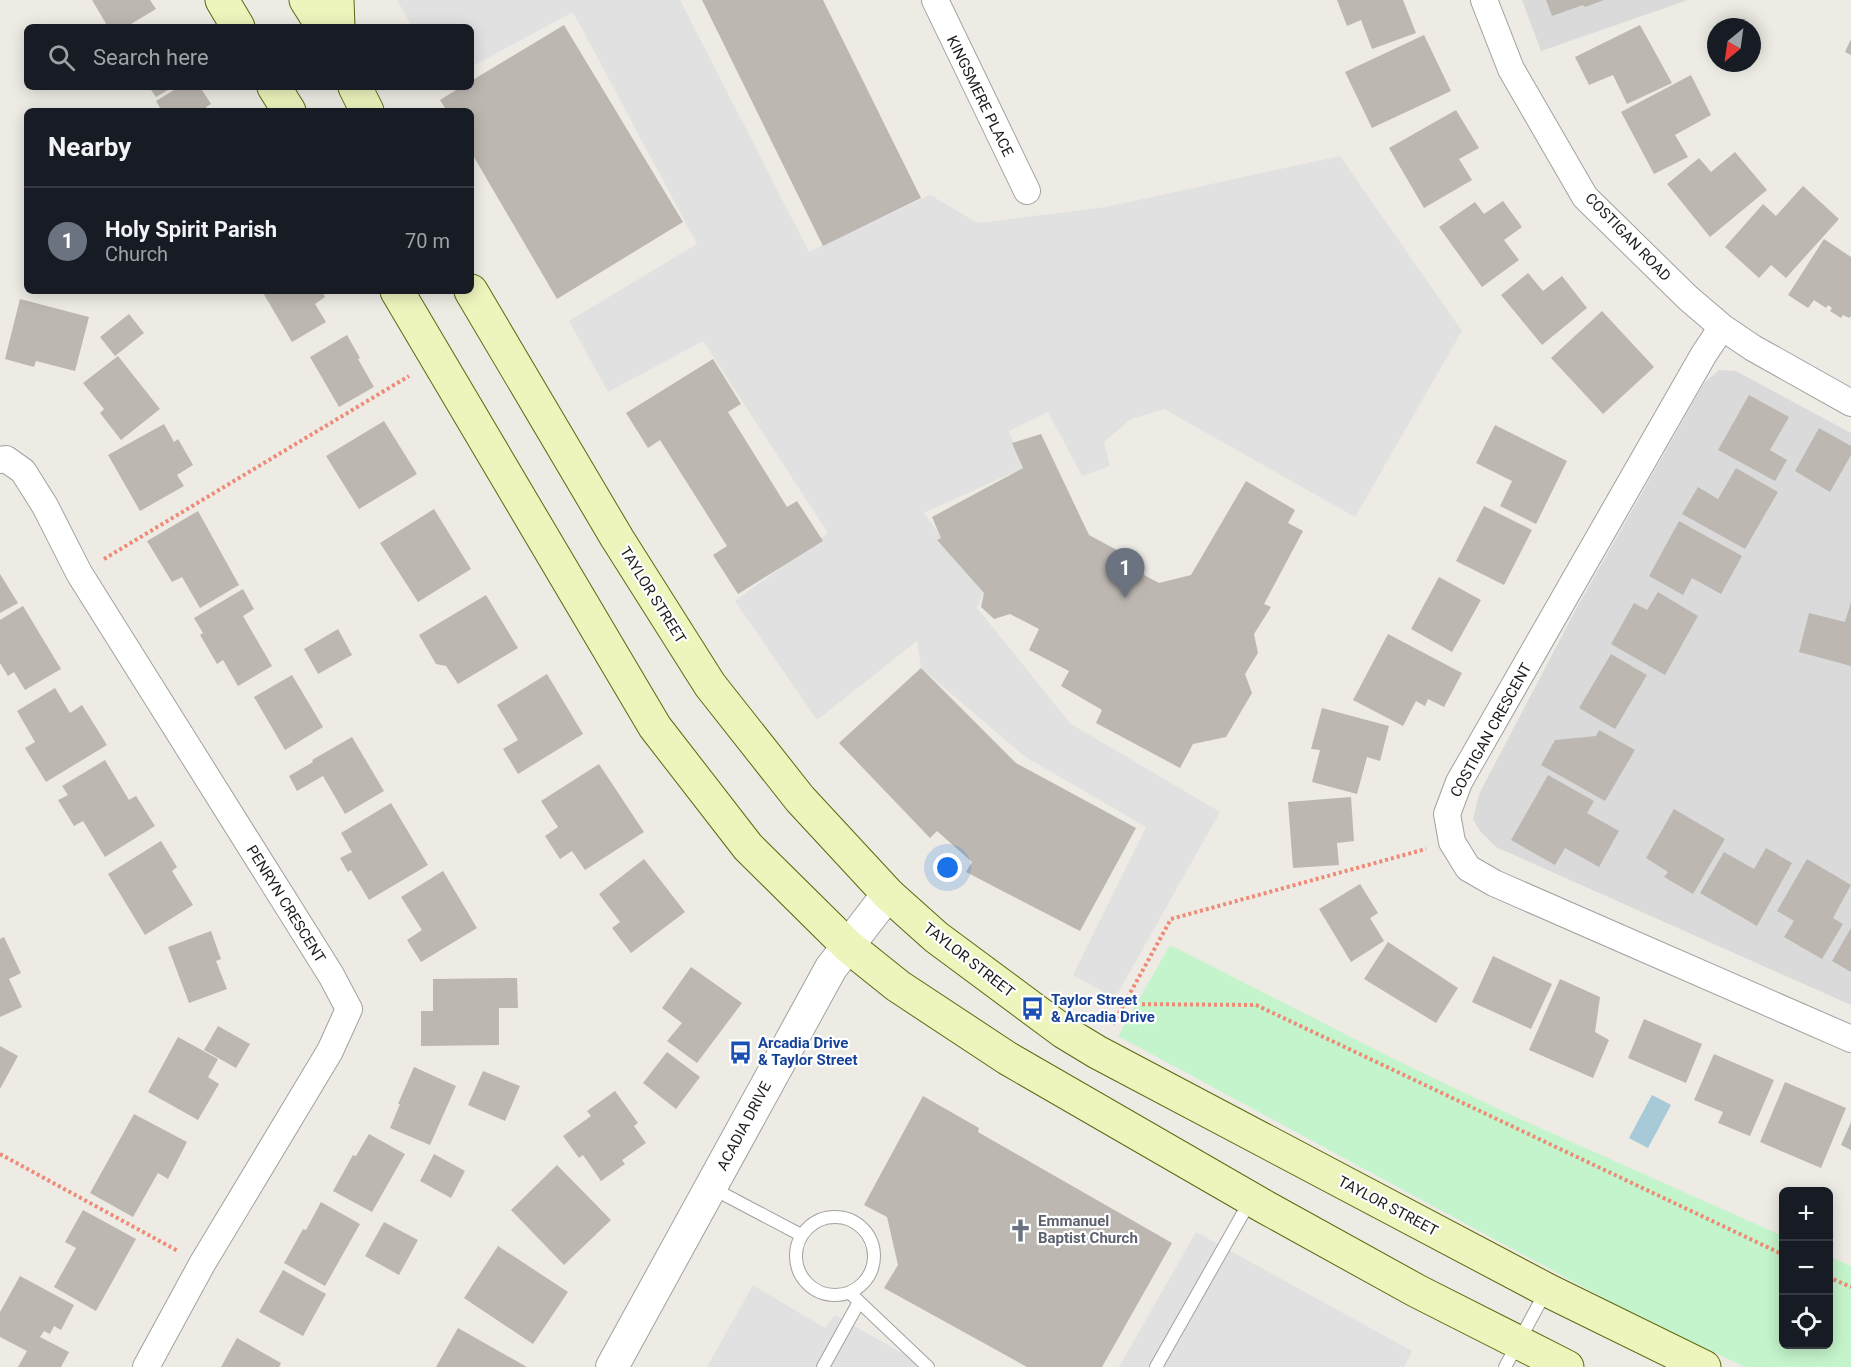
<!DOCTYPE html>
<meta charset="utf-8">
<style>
:root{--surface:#171b24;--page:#242831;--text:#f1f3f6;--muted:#9ea1a6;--line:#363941;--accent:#8c9099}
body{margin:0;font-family:Roboto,sans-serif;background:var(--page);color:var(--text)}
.controls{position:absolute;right:18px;bottom:18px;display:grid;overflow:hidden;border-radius:9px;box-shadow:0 3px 15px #0003}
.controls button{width:54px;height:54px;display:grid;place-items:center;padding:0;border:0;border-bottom:2px solid var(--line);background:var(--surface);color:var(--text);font:30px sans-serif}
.compass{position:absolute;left:1707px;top:18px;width:54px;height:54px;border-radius:50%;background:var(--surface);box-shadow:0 3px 15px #0003;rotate:209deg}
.you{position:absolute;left:948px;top:868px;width:21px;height:21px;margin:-15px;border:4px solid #fff;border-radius:50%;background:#1a73e8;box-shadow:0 0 0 9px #1a73e833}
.badge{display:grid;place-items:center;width:39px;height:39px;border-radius:50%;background:var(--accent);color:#fff;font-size:20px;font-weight:700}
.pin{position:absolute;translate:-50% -50px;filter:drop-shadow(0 2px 3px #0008)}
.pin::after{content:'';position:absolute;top:32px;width:21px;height:18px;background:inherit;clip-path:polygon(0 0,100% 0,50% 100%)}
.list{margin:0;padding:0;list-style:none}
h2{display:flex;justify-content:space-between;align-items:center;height:78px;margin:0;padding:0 24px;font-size:26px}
h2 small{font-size:20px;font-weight:400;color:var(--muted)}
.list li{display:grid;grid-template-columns:39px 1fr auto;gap:18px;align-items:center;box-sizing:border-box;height:108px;padding:0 24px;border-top:2px solid var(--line)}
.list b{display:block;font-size:22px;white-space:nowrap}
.list p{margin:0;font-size:20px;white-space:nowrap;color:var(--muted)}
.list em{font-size:20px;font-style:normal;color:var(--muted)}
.icon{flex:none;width:33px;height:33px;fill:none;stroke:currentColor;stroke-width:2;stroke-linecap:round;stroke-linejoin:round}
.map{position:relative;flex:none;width:1851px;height:1367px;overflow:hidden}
.search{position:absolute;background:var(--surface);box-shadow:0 3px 15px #0003;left:24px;top:24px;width:450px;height:66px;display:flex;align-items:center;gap:15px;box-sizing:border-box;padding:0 21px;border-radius:9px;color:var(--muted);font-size:22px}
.panel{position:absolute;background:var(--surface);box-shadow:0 3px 15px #0003;left:24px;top:108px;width:450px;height:186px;border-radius:9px}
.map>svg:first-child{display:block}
.residential{fill:#dbdada}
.park{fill:#c4f4cb}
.parking{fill:#e1e1e1}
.water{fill:#a8c9d8}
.building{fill:#bdb7b1}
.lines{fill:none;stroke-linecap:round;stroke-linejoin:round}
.service-casing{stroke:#a1a1a1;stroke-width:14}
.minor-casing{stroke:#a1a1a1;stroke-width:28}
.tertiary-casing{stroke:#a1a1a1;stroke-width:34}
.secondary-casing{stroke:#5a6a0e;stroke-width:35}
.path{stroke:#ee8a75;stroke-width:4;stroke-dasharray:3 3;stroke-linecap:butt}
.service{stroke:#fff;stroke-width:12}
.minor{stroke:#fff;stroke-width:26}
.tertiary{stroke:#fff;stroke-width:32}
.secondary{stroke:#edf4bc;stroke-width:33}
.labels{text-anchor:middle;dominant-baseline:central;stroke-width:4.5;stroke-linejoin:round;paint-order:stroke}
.street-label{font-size:15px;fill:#1d1d1d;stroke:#fff}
.transit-label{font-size:15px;font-weight:bold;fill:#164399;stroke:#fff;text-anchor:start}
.worship-label{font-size:15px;font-weight:bold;fill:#5b616d;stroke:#fff;text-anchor:start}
</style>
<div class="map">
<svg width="1851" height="1367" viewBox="0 0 1851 1367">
<rect width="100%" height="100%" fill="#edebe4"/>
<!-- residential -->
<path class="residential" d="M1522,0H1688L1541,51Z
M1719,370L1736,371L1851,433V1005L1496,847L1480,831L1473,819L1479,794L1575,611L1704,383Z"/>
<!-- park -->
<path class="park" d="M1170,945L1404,1064L1509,1114L1783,1236L1784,1344H1828L1829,1256L1851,1266V1367H1745L1611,1302L1118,1036Z"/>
<!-- parking -->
<path class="parking" d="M397,0H680L809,252L930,195L978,223L1106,207L1340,156L1462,331L1355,517L1164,409L1131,419L1104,442L1110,466L1082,476L1048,412L1009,431L1023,468L924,513L984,593L977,608L1071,724L1220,812L1115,998L1073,975L1146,827L1024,756L921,668L917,641L817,720L735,601L828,533L703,341L608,392L569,321L697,244L573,12L471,67V27H412Z
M1196,1232L1412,1351L1404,1367H1119Z
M753,1285L825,1328L835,1315L927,1367H707Z"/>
<!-- water -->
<path class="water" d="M1652,1095L1671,1105L1648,1148L1629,1138Z"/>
<!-- building -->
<path class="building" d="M92,0H150L156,9L126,27H108Z
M702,0H823L921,198L823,246Z
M1337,0H1403L1416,33L1372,49L1361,20L1347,26Z
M1546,0H1604L1585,7L1583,5L1552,16Z
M564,25L683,222L557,299L471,152V111H447L440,100L461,87H471V81Z
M1640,25L1672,83L1627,104L1613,75L1589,85L1575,57Z
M1424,35L1451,91L1372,128L1345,72Z
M1851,39V55L1845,52Z
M1691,75L1711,115L1675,135L1688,157L1654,174L1621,112Z
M149,87H173L156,97Z
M179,87H200L211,104L206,107L208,111H162L156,101Z
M1456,110L1479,148L1459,159L1472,180L1424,208L1389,148Z
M1735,152L1767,190L1710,237L1667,184L1699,158L1711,172Z
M1803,186L1839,219L1786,278L1771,265L1759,278L1725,247L1763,204L1776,216Z
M1503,201L1522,227L1504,240L1519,260L1482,287L1439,227L1475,202L1484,214Z
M1824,239L1851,257V316L1849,318L1843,315L1841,318L1830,311L1832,308L1828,305L1826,308L1814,300L1808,308L1788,295Z
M1528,273L1543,291L1562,276L1587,308L1542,345L1501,295Z
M262,291H322L325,297L315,304L326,322L292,342Z
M20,299L89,317L75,371L36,361L34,367L5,359Z
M1602,311L1654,367L1603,414L1551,358Z
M129,314L144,333L115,356L100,337Z
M347,335L360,358L358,359L374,387L339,407L310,357Z
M118,356L160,409L121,440L100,413L104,409L83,383Z
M713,359L741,404L728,412L787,507L797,501L823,541L738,594L713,555L727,546L660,440L648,448L626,413Z
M1749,395L1789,417L1770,450L1787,460L1775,481L1718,450Z
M384,421L417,474L359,509L326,456Z
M164,424L174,442L178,439L193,465L177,475L184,486L140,511L108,455Z
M1495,425L1567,461L1536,524L1500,506L1512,481L1476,463Z
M1819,428L1851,446V455L1830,492L1795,471Z
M1041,434L1089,535L1143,564L1144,575L1159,583L1191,575L1246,481L1295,510L1288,523L1303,531L1264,604L1271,607L1254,634L1258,653L1245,674L1252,693L1226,737L1193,744L1180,768L1096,723L1102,710L1061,686L1069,671L1029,650L1039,629L1010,614L994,619L981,607L984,593L937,540L941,538L932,517L1023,468L1012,443Z
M1736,468L1778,492L1745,549L1682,514L1698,487L1718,499Z
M1484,506L1532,530L1504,585L1456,561Z
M434,509L471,569L418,602L380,543Z
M198,511L239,585L200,608L182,577L172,582L147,541Z
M1679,521L1742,556L1721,594L1692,578L1683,595L1649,576Z
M0,574L18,603L0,613Z
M1439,577L1481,600L1452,652L1411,629Z
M243,589L254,609L243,616L272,666L238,686L223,660L217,664L200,635L203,633L194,618Z
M1658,592L1698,616L1665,675L1611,644L1634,603L1647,610Z
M486,595L518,648L458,684L446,666L436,664L419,635Z
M1851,602V666L1799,652L1809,613L1845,622Z
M23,606L61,669L25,690L14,672L8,676L0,663V620Z
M338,629L352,655L318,674L304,649Z
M1388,634L1462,673L1444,707L1428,699L1425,706L1416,701L1403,726L1353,700Z
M1611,654L1647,675L1615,729L1579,708Z
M921,668L1016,763L1136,828L1080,931L966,872L972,862L937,831L930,838L839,743Z
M547,674L583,734L518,774L503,749L518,740L497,705Z
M292,675L323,727L285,750L254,697Z
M55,688L70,713L82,705L107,745L46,782L25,748L35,742L17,711Z
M1322,708L1389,726L1380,761L1367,757L1357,794L1312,782L1320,750L1311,749Z
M1599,730L1635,750L1605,801L1541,765L1555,740L1596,736Z
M352,737L384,791L345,814L323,776L297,791L289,776L313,762L312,760Z
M105,760L129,800L136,796L155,826L105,857L83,821L74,826L58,800L68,795L62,786Z
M599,764L644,832L585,870L572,851L560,859L545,836L558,827L541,801Z
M1548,775L1594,801L1587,813L1619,831L1599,867L1565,848L1555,865L1511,840Z
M1351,797L1354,841L1337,843L1339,865L1293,868L1288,802Z
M391,803L428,865L369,900L351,870L348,872L340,858L352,852L341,833Z
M1674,809L1725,839L1693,894L1664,877L1668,872L1646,858Z
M161,841L177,867L172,871L193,905L145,935L108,874Z
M1766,848L1792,863L1757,926L1700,893L1724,852L1754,869Z
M644,859L685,912L631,953L612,928L620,922L599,894Z
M1807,859L1851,885L1833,918L1843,924L1822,959L1784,937L1794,921L1777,911Z
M443,871L477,928L421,962L407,940L422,930L401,897Z
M1360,884L1378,913L1370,918L1384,941L1351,962L1319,909Z
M1851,928V972L1832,961Z
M211,931L221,959L216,961L227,989L189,1003L168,947Z
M4,937L21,973L9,979L22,1007L0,1017V939Z
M1388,942L1458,988L1436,1023L1364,979Z
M1493,956L1552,984L1531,1029L1472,1002Z
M691,967L742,1003L697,1063L667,1041L682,1023L662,1008Z
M517,978L518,1008H499V1045L421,1046V1011H433V979Z
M1560,979L1600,997L1595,1032L1609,1040L1593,1078L1529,1050Z
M1644,1019L1702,1044L1686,1083L1628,1058Z
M218,1026L250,1044L236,1068L204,1050Z
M178,1037L218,1059L208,1077L219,1084L198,1120L148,1092Z
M0,1046L18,1056L0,1089Z
M667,1052L700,1077L676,1109L643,1083Z
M1714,1054L1774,1080L1750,1136L1718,1123L1723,1112L1694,1100Z
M414,1067L456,1086L430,1145L390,1128L400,1104H398Z
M483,1071L520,1086L505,1121L468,1105Z
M1785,1082L1846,1108L1821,1168L1760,1142Z
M615,1091L638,1123L634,1126L646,1143L622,1160L625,1164L601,1181L583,1155L579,1158L563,1136L591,1116L587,1111Z
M923,1096L979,1128L978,1132L1172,1243L1102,1367H1027L884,1288L898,1265L887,1217L864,1205Z
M134,1114L187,1142L168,1179L158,1173L133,1217L90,1193Z
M1851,1122V1150L1841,1145Z
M369,1134L405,1154L372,1212L333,1191L353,1155L356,1156Z
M434,1154L465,1171L451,1198L420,1181Z
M557,1165L611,1220L564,1265L511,1210Z
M321,1202L360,1224L325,1286L284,1263L303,1229L306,1230Z
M83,1210L136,1239L96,1311L54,1287L76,1248L65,1242Z
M384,1222L418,1240L399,1275L365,1256Z
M498,1246L568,1292L533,1344L464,1298Z
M283,1270L326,1294L303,1336L259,1312Z
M20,1276L74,1305L61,1330L54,1326L50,1334L44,1331L40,1337L69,1352L61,1367H18L27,1351L0,1337V1312Z
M458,1328L527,1367H436Z
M237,1338L281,1363L279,1367H221Z"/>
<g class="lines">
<defs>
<path id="service" d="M712,1188L801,1235
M796 1256a39 39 0 1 1 78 0a39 39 0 1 1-78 0Z
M850,1293L928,1367
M823,1367L859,1302
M1156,1367L1250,1201
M1505,1367L1546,1291"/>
<path id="minor" d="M935,0L1027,191
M1484,0L1511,69L1585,197L1688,298L1722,327L1753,348L1851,403
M1722,327L1704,354L1459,782L1447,814L1452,842L1468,868L1494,883L1851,1039
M0,460L6,459L23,471L45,506L79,573L331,975L349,1009L330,1051L202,1264L146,1367"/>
<path id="tertiary" d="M612,1367L831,968L888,894"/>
<path id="secondary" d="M222,0L238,27
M306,0L323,27
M337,0L338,27
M274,87L289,111
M355,87L367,111
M397,291L655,727L748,847L848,946L898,986L1007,1058L1265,1207L1417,1291L1567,1367
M471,291L617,538L710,685L800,799L888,894L936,937L1064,1032L1097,1052L1547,1290L1704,1367"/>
</defs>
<!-- service casing -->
<use href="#service" class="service-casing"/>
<!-- minor casing -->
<use href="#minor" class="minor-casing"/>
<!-- tertiary casing -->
<use href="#tertiary" class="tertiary-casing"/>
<!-- secondary casing -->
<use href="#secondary" class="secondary-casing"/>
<!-- path -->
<path class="path" d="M104,559L409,376
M1124,1004L1256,1005L1784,1255
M1113,1024L1171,919L1426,849
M0,1154L178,1251
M1828,1277L1851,1287"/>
<!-- service -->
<use href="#service" class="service"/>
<!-- minor -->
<use href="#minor" class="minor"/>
<!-- tertiary -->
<use href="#tertiary" class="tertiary"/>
<!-- secondary -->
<use href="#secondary" class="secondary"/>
</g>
<!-- icons -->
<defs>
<symbol id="bus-bare" viewBox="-9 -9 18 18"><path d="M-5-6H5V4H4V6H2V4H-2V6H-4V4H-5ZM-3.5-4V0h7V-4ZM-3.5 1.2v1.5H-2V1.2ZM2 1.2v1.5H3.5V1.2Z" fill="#1a4fb4" stroke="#fff" stroke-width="2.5" paint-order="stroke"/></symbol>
<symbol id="church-bare" viewBox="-9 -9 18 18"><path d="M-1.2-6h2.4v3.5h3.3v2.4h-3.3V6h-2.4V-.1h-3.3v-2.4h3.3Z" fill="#6b7280" stroke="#fff" stroke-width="2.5" paint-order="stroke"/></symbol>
</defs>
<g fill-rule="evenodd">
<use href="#bus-bare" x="1016" y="992" width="33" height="33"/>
<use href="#bus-bare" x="724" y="1036" width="33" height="33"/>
<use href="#church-bare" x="1004" y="1214" width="33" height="33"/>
</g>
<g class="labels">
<!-- street labels -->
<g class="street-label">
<text transform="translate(980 96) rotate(64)">KINGSMERE PLACE</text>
<text transform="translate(1628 237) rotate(46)">COSTIGAN ROAD</text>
<text transform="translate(653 595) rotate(58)">TAYLOR STREET</text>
<text transform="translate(1491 730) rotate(-61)">COSTIGAN CRESCENT</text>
<text transform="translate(286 904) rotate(58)">PENRYN CRESCENT</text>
<text transform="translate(969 960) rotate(38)">TAYLOR STREET</text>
<text transform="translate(744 1126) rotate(-62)">ACADIA DRIVE</text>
<text transform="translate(1388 1206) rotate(28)">TAYLOR STREET</text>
</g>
<!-- transit labels -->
<g class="transit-label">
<text x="1051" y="1000">Taylor Street<tspan x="1051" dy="17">&amp; Arcadia Drive</tspan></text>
<text x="758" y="1043">Arcadia Drive<tspan x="758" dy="17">&amp; Taylor Street</tspan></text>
</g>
<!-- worship labels -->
<g class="worship-label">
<text x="1038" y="1221">Emmanuel<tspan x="1038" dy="17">Baptist Church</tspan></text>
</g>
</g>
</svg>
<div class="controls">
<button>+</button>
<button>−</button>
<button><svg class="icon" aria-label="locate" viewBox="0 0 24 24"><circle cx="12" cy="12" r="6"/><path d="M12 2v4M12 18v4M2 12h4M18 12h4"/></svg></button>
</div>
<svg class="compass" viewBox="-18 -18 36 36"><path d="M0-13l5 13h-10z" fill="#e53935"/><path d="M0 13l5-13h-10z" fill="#9ea1a6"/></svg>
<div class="you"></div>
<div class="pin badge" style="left:1125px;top:598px;background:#6b7280">1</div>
<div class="search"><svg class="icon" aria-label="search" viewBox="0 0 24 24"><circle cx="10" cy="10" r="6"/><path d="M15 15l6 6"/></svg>Search here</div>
<section class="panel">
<h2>Nearby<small></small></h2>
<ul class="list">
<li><span class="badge" style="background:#6b7280">1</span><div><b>Holy Spirit Parish</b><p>Church</p></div><em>70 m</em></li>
</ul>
</section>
</div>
